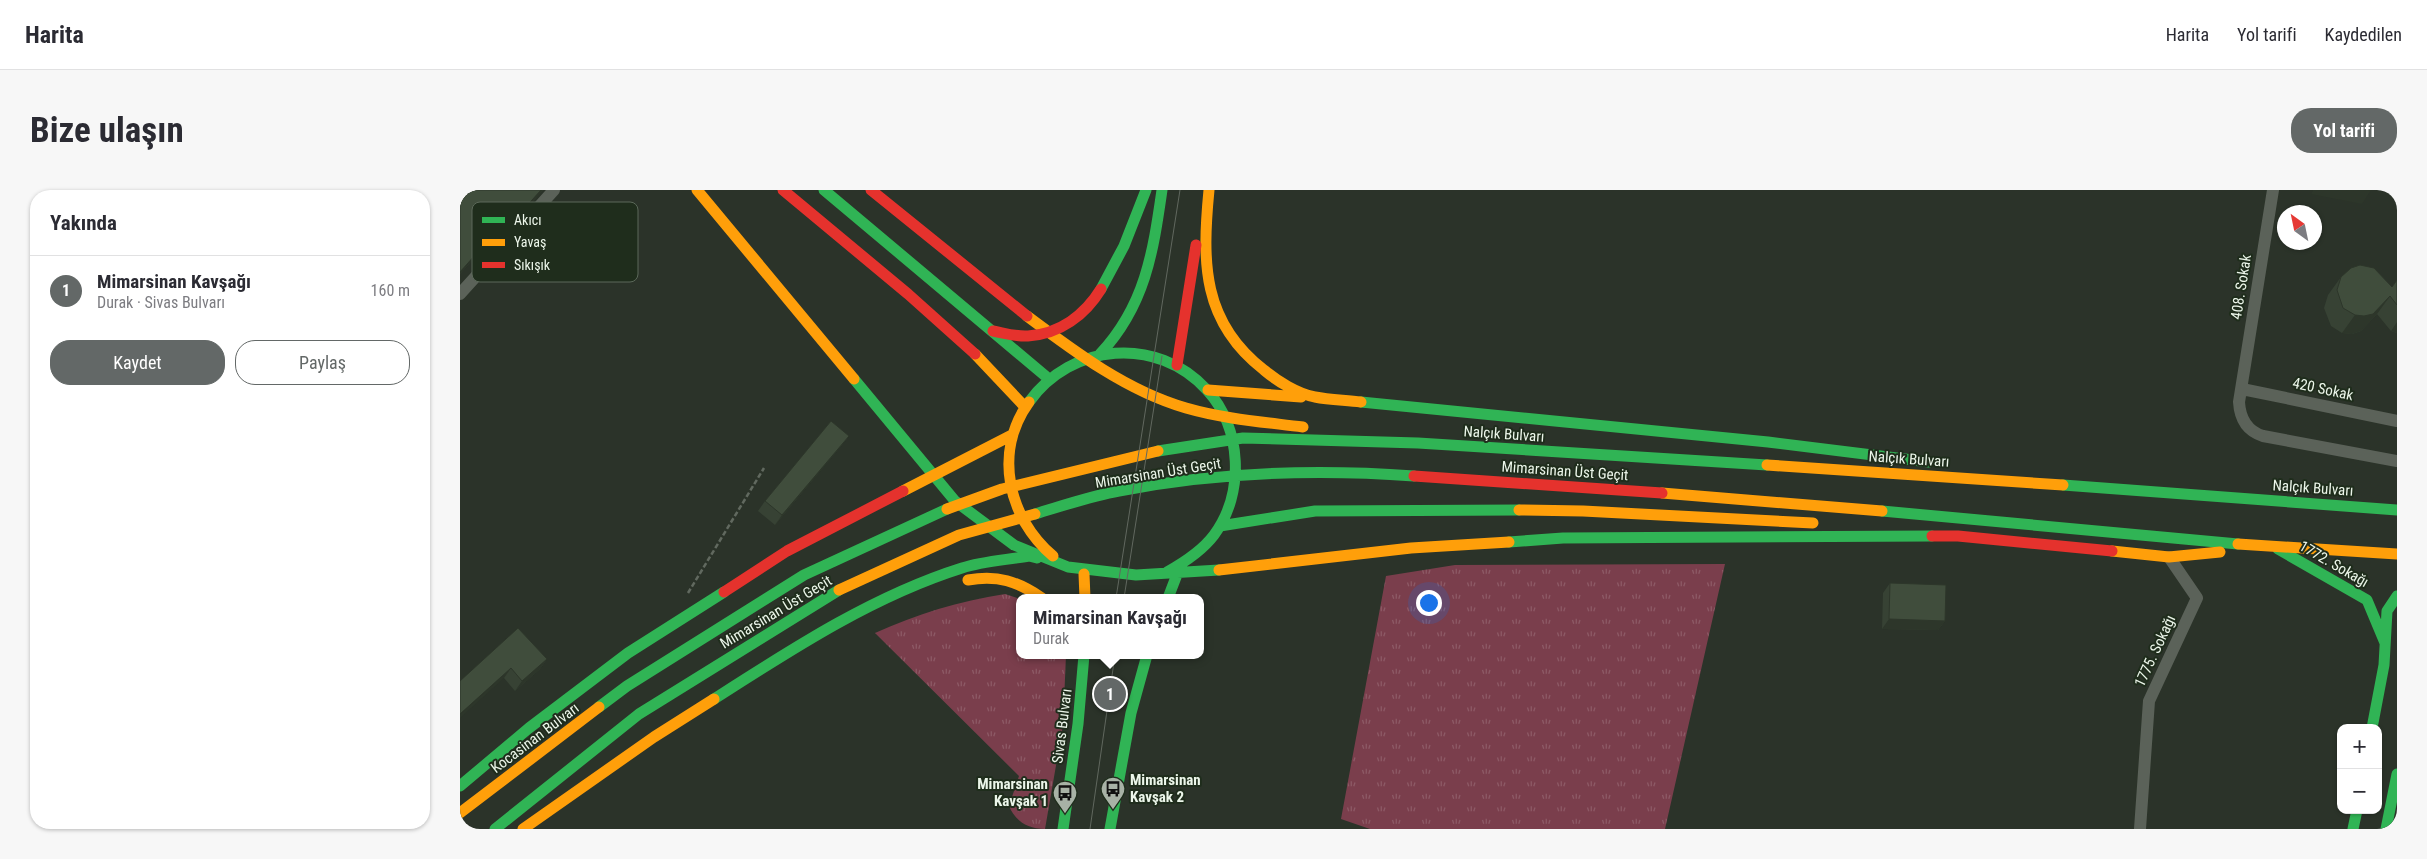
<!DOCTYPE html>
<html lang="tr">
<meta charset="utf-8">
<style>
:root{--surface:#fff;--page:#f7f7f7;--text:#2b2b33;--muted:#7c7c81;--line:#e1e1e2;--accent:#636867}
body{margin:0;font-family:"Roboto Condensed",sans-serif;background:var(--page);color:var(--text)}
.controls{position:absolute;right:15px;bottom:15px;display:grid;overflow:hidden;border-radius:10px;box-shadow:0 1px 4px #0004}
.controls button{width:45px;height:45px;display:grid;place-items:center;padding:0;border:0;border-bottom:1px solid var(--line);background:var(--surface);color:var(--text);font:25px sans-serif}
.compass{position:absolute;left:1817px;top:15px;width:45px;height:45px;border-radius:50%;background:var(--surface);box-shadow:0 1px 4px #0004;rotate:327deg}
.you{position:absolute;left:968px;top:412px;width:18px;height:18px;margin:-12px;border:4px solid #fff;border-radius:50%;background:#1a73e8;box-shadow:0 0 0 8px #1a73e833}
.badge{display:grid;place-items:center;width:32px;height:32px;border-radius:50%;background:var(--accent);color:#fff;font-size:16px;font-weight:700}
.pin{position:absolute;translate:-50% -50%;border:2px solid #fff;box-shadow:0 1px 5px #0006}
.popup{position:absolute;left:556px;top:404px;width:188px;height:65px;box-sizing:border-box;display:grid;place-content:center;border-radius:10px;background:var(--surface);filter:drop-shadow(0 1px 4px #0005);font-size:16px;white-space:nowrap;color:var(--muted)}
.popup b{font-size:19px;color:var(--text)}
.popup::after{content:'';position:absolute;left:50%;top:100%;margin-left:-10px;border:10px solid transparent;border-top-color:var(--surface)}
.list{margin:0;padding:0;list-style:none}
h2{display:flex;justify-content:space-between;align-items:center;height:65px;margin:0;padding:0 20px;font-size:21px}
h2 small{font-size:16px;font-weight:400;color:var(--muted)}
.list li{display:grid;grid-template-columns:32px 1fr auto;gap:15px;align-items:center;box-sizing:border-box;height:70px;padding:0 20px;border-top:1px solid var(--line)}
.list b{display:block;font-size:19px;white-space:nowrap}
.list p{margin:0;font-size:16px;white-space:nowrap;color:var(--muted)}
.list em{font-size:16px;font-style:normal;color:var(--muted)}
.actions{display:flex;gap:10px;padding:15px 20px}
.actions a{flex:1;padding:11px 0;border:1px solid var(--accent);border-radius:20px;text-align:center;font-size:18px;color:var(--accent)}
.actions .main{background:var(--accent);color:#fff}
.map{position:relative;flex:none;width:1937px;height:639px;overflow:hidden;border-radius:20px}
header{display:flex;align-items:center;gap:30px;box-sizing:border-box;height:70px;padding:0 25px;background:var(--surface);border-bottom:1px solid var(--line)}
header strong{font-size:24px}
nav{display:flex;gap:28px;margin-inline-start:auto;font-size:18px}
.intro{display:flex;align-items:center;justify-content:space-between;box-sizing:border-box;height:120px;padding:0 30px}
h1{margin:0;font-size:35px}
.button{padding:12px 22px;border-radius:20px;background:var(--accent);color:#fff;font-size:18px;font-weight:700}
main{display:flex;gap:30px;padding:0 30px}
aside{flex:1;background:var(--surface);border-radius:20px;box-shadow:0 1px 4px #0004}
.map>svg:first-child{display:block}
.grass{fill:url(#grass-tufts)}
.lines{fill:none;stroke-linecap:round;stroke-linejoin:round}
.path{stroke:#61695f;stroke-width:2.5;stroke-dasharray:5 2.5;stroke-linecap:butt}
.street{stroke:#5b6259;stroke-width:12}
.fast{stroke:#30b455;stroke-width:11}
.slow{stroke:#ff9f0a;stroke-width:11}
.jam{stroke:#e5322d;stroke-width:11}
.tram{stroke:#61685f;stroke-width:1}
.wall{fill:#374234}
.shaded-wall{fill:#2d362a}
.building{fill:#404d3c;stroke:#2d362a}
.labels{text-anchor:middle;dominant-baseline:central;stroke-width:4;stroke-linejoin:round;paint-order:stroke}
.street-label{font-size:15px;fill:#ecf6ea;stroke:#1f2d1c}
.poi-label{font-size:15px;font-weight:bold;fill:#ecf6ea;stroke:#1f2d1c;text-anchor:start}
.key{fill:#1f2d1c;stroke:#5c695a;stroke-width:1}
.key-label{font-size:14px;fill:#ecf6ea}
</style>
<header>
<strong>Harita</strong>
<nav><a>Harita</a><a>Yol tarifi</a><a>Kaydedilen</a></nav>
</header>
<div class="intro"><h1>Bize ulaşın</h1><a class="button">Yol tarifi</a></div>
<main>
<aside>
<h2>Yakında<small></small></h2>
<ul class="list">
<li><span class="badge">1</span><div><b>Mimarsinan Kavşağı</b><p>Durak · Sivas Bulvarı</p></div><em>160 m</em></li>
</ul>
<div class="actions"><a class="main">Kaydet</a><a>Paylaş</a></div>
</aside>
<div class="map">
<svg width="1937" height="639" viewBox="0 0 1937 639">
<defs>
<pattern id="grass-tufts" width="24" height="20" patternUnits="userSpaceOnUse" patternTransform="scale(1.25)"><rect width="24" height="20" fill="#7a3e4c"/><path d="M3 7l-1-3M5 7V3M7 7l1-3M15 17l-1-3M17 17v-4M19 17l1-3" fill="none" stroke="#8d5a66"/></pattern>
</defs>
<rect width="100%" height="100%" fill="#2b3329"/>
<!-- grass -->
<path class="grass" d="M1265,374L1205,639H910L881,629L926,386L995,375Z
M545,404L560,409V465H606L603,535L585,639C568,639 556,632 549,616L559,586L415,443C457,424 499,411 545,404Z"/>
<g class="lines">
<!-- path -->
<path class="path" d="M228,403L304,278"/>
<!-- street -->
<path class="street" d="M1813,0L1779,212C1780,229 1787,241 1803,246L1937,271
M0,104L94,0
M1782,199L1937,231
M1680,639L1689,511L1737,408L1709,367"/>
<!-- fast -->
<path class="fast" d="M364,0L589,189
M641,99L664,56L686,0
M640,164C685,116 693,63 702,0
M394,189L495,311L554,355L608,377L676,385L759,380
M569,212C611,153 697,145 747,200C782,238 785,303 754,345C742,361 725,372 707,382
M901,212L1308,252L1469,272
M698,261L783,248L958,253L1307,275
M1603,295L1937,320
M1422,321L1778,354
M575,324C602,316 631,306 659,301C756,282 856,279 954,286
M760,336L855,321L1059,320
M1049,352L1103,348L1472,346
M1818,359L1907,410L1925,453
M708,408L721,374
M254,509C332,459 413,406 502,378C523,371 547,370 569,366L577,368
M139,517L167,496L344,385L487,319
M1912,538L1924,475L1927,421L1937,406
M0,596L69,538L168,463L264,402
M35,639L179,524L379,400
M603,639L618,534L624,465
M650,639L671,523L687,465
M1893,639L1897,620
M1926,639L1937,584"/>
<!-- slow -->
<path class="slow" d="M237,0L394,189
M749,0C742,73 742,132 804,180C817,191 838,204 855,207C870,210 886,210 901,212
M567,126C615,162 667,201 726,218C764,229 804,232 843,237
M515,164L565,217
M748,200L841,207
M569,212C533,262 548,328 593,366
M1307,275L1603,295
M443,301L552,245
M1202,303L1422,321
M487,319L542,299L698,261
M1059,320L1123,321L1353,333
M1778,354L1937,364
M1652,361L1709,367L1760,362
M759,380L951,358L1049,352
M624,384L625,408
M508,390C538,385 557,391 582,408
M379,400L499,345L575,324
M0,623L139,517
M63,639L194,547L254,509"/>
<!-- jam -->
<path class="jam" d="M323,0L448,104L515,164
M411,0L567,126
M533,141C544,143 557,147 568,146C600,144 625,125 641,99
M717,175L736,55
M954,286L1202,303
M1472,346H1498L1652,361
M264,402L327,361L443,301"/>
<!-- tram -->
<path class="tram" d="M656,408L720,0
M664,408L702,166
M630,639L655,465"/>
</g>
<!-- wall -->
<path class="wall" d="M0,0H83L21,69L17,65L0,84Z
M1881,87L1932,97L1937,90V143L1931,141L1917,124L1901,141L1892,144L1882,143L1871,136L1864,118L1868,105Z
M389,246L382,255L315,335L298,321L305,311Z
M1430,393L1485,431L1478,440L1422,439L1423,403Z
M87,469L80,479L55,501L44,488L0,491Z"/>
<!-- shaded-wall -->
<path class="shaded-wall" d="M81,0H83L21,69L28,59Z
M1853,0H1911L1902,14L1851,4Z
M24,55L17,65L0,84V82Z
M1930,106L1917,124L1901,141L1892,144L1882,143L1895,125Z
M1937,132V143L1931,141Z
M389,246L382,255L315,335L322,325Z
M1429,429L1485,431L1478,440L1422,439Z
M87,469L80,479L55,501L62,491Z
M51,478L44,488L0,528V524Z"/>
<!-- building -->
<path class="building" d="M0,0H81L28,59L24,55L0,82Z
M1900,75L1914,78L1932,97L1937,90V115L1930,106L1913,124L1904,126L1895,125L1883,118L1877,100L1881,87L1891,78Z
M371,231L389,246L322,325L305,311Z
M1430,393L1486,395L1485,431L1429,429Z
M58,438L87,469L62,491L51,478L0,524V491Z"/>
<!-- icons -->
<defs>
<symbol id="bus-pin" viewBox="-11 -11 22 30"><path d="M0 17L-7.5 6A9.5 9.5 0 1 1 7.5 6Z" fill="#a8b2a6" stroke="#1f2d1c"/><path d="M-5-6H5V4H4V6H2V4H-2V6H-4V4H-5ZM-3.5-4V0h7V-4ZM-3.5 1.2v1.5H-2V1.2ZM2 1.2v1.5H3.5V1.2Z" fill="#111"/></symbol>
</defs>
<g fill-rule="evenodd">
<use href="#bus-pin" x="639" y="585" width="28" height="38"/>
<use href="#bus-pin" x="591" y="589" width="28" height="38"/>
</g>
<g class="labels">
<!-- street labels -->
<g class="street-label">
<text transform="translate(1781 97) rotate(-81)">408. Sokak</text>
<text transform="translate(1863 199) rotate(12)">420 Sokak</text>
<text transform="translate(1044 244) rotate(4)">Nalçık Bulvarı</text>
<text transform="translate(1449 269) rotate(4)">Nalçık Bulvarı</text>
<text transform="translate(1105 281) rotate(4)">Mimarsinan Üst Geçit</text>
<text transform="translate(698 283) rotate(-9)">Mimarsinan Üst Geçit</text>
<text transform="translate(1853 298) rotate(4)">Nalçık Bulvarı</text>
<text transform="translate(1874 374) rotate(30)">1772. Sokağı</text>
<text transform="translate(316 422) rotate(-31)">Mimarsinan Üst Geçit</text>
<text transform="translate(1695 461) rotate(-65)">1775. Sokağı</text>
<text transform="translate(602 536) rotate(-83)">Sivas Bulvarı</text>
<text transform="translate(75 548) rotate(-37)">Kocasinan Bulvarı</text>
</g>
<!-- poi labels -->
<g class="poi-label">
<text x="670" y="590">Mimarsinan<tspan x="670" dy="17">Kavşak 2</tspan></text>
<text x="588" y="594" text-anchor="end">Mimarsinan<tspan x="588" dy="17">Kavşak 1</tspan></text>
</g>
</g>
<!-- legend -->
<rect x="12" y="12" width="166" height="80" rx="8" class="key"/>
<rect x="22" y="27" width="23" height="6" fill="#30b455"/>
<rect x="22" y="49" width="23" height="7" fill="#ff9f0a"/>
<rect x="22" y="72" width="23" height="6" fill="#e5322d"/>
<g class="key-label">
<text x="54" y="35">Akıcı</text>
<text x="54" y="57">Yavaş</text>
<text x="54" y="80">Sıkışık</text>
</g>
</svg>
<div class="controls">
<button>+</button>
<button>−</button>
</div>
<svg class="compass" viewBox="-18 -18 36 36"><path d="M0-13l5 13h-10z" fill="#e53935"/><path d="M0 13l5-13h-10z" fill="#7c7c81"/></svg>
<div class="you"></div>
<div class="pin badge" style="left:650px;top:504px">1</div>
<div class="popup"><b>Mimarsinan Kavşağı</b>Durak</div>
</div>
</main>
